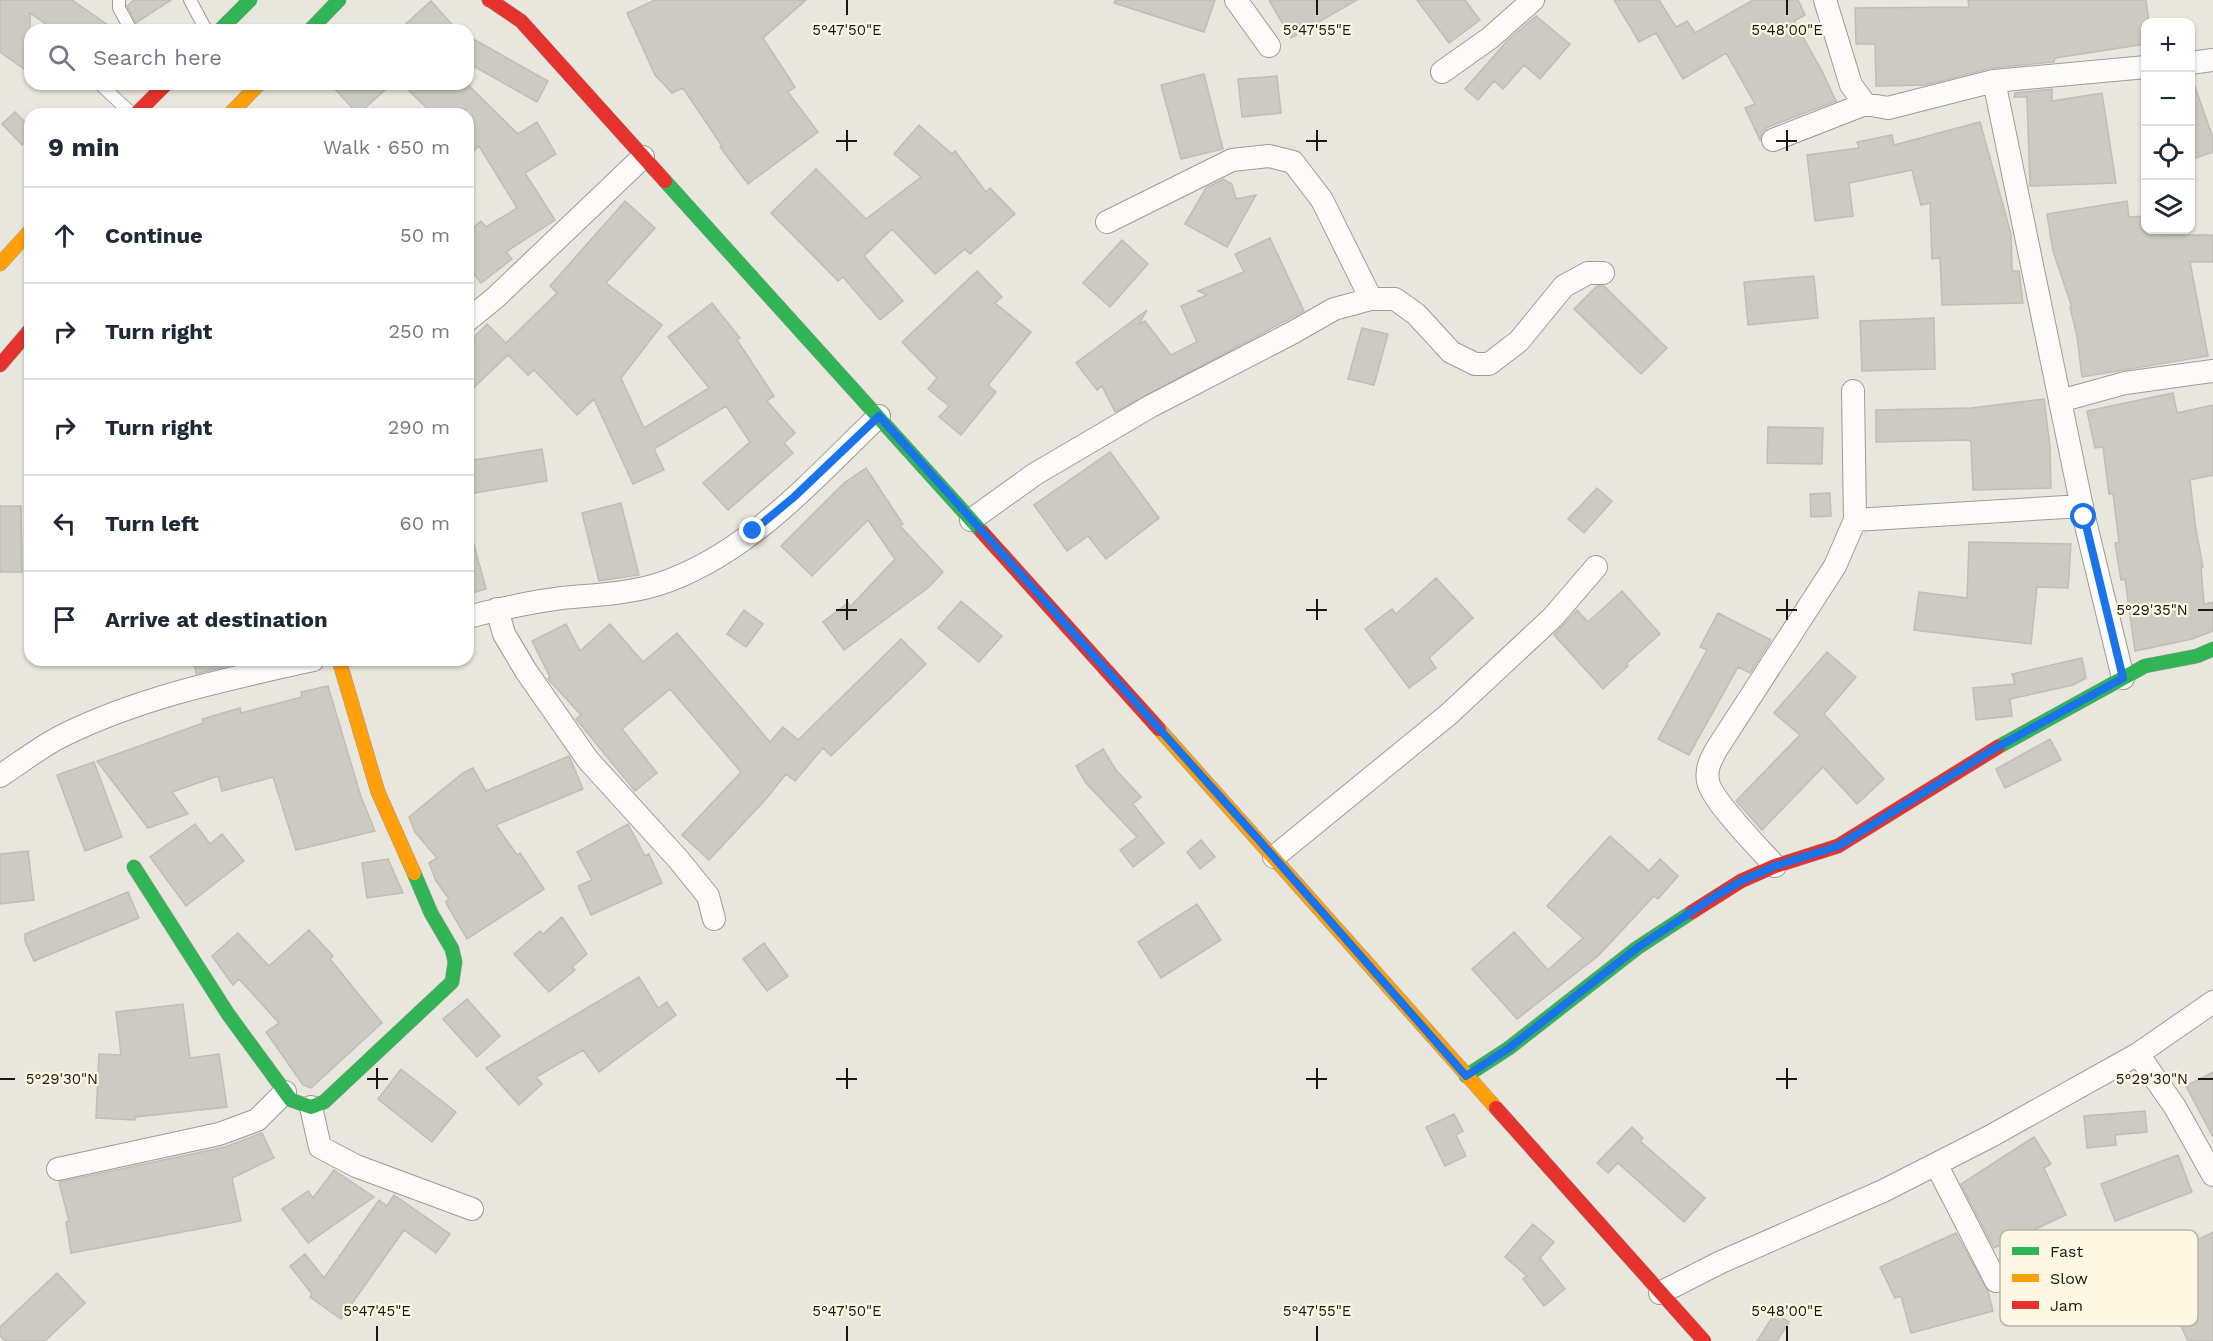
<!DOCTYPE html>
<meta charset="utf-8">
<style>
:root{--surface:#fff;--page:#f2f2f3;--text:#1f2937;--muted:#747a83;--line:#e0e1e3}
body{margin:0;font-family:"Work Sans",sans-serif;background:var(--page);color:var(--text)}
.controls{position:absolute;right:18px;top:18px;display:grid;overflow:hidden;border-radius:12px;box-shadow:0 2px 4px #0004}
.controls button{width:54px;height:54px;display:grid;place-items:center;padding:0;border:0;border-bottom:2px solid var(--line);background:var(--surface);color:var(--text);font:30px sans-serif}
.stop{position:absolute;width:18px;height:18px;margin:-14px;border:4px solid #1a73e8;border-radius:50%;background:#fff}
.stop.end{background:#1a73e8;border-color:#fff;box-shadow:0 2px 6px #0008}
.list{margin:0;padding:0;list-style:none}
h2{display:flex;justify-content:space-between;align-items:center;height:78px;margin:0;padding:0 24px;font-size:26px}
h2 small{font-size:20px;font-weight:400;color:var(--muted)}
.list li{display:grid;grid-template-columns:39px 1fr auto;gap:18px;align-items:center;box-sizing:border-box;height:96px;padding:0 24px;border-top:2px solid var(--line)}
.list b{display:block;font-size:22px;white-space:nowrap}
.list em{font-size:20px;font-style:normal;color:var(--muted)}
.icon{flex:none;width:33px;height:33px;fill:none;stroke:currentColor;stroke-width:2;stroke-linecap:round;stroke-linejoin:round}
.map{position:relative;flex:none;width:2213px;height:1341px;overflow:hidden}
.search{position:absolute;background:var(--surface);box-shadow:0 2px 4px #0004;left:24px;top:24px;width:450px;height:66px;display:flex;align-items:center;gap:15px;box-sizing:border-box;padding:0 21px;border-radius:18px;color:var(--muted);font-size:22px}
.panel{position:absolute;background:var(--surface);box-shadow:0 2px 4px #0004;left:24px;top:108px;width:450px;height:558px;border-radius:18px}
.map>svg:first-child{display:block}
.building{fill:#cccac2;stroke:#c0bdb5;stroke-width:1.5}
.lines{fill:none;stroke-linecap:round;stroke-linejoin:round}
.lane-casing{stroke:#9e9c95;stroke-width:14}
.street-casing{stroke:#9e9c95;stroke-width:24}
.fast-casing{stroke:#9e9c95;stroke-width:15}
.slow-casing{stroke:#9e9c95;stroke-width:15}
.jam-casing{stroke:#9e9c95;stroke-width:15}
.lane{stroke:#fcfbfa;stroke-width:12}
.street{stroke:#fcfbfa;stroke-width:22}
.fast{stroke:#30b455;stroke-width:14}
.slow{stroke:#ff9f0a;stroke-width:14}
.jam{stroke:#e5322d;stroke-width:14}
.route{stroke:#1a73e8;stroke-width:8}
.ticks{fill:none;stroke:#181710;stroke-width:2}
.key{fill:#fdf7e4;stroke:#b8b4a4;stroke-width:1.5}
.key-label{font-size:16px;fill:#181710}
.ticks-label{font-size:15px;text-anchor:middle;fill:#181710;stroke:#fdf7e4;stroke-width:4.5;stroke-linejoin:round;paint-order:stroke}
</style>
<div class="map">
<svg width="2213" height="1341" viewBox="0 0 2213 1341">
<rect width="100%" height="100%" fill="#e9e6dd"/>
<!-- building -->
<path class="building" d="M0,0H72L115,30H54L30,13V73L0,52Z
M134,0H171L136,23L127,6Z
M655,0H806L763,38L795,87L788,92L818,132L748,184L720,147L722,146L683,88L672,93L655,75L627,13Z
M1115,0H1215L1204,32L1114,3Z
M1269,0H1357L1291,38Z
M1417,0H1465L1480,20L1449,43Z
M1614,0H1659L1676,27L1687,21L1695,33L1753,0H1798L1805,15L1794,21L1822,71L1836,101L1768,127L1762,132L1760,140L1745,108L1755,104L1726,53L1683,79L1656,33L1639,42Z
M1968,0H2146L2149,22H2145V44L2055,58L2054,62L1991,68L1925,85L1876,86L1875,44H1856L1855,8L1969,7Z
M431,1L457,30H399Z
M1536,16L1570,44L1540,79L1524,65L1503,89L1494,81L1478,100L1465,89L1507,41Z
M468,36L548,81L537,102L468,63Z
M1204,74L1223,149L1181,159L1161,85Z
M1277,76L1281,113L1242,117L1238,79Z
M2193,81L2213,138V152L2190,160V82Z
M330,84H392L358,114Z
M402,84H467L518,134L537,122L556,154L525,173L555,220L506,252L512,259L481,283L468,267V232L481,221L486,227L517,208L479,146L468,157V114H433Z
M2052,89V101L2102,93L2116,183L2030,186L2027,97H2014L2015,93Z
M15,112L30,127V137L22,145L2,124Z
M1980,122L2011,234L2012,271H2019L2023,303L1942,305L1940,258L1932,259L1930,203L1921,205L1912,170L1849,183L1853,216L1815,221L1807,155L1859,148L1857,142L1892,135L1894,145Z
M919,125L952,154L955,151L986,192L990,188L1015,214L970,254L965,249L935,274L892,229L864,256L903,301L880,320L843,277L838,281L771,213L816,169L866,219L921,177L894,154Z
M1223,179L1232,184L1236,199L1256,195L1227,247L1185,224L1206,188Z
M625,201L655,228L606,283L662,325L621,378L644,428L709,388L668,337L712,303L740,338L737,340L774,396L767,401L795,433L784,443L793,453L728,510L703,483L750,442L726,406L654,449L664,470L633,484L594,399L577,415L534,370L528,375L508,355L468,393V343L487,324L506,343L557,293L550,286Z
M2127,201L2129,217L2145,216V230H2168V235H2213V262H2190L2208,356L2082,377L2077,336L2070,307H2072L2053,251L2047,214Z
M1270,238L1304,311L1115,412L1102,386L1097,390L1076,363L1147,310L1139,324L1145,321L1171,355L1197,342L1181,306L1207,295L1198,291L1244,272L1235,254Z
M1122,240L1148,264L1110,307L1083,283Z
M977,271L1002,297L995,303L1031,332L988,385L996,392L961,435L939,417L949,406L928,389L937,378L902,342Z
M1814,276L1818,318L1748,325L1744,282Z
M1597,286H1604L1667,348L1641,374L1574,309Z
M1934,318L1935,369L1862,371L1860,321Z
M1362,328L1388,334L1374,385L1348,379Z
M2173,393L2177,413L2213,405V475L2190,480L2196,530L2203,567H2201L2204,604L2213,602V631L2192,639L2135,651L2125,579L2121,580L2115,543L2119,542L2113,494H2109L2103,447L2095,448L2087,411Z
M2044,399L2050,447L2051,488L1973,490L1971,442L1969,440L1876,442V410L1971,408Z
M1768,427L1823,428L1822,464L1767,463Z
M542,449L547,481L468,494V461Z
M1110,452L1159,518L1106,559L1088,536L1067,551L1034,505Z
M866,468L903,524L900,526L943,572L929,587L844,650L823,622L848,603L850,607L895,559L868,520L812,576L781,546L844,483Z
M1597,488L1612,501L1584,533L1568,519Z
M1830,493L1831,516L1811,517L1810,494Z
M621,503L639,575L599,581L582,513Z
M0,506H21L22,572H0Z
M473,541L486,589L468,594V542Z
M1969,542L2071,544L2068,588L2037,587L2031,644L1914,630L1919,592L1967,598Z
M1436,578L1473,618L1429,658L1436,668L1409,688L1365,629L1392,609L1396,614Z
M1622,591L1660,634L1626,664L1628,666L1603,689L1554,635L1577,610L1588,622Z
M961,601L1002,636L979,662L938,628Z
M744,610L763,624L746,647L727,634Z
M1718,613L1771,640L1750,673L1738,667L1689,755L1658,739L1707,650L1700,647Z
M566,624L580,651L610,624L643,662L677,633L770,742L783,727L798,740L901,639L926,664L831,756L823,748L795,781L786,774L766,799L709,860L682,835L741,772L670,689L622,729L657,773L635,791L576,719L581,715L548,679L550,677L532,641Z
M1827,652L1856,677L1824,714L1884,779L1857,804L1823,767L1762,830L1736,801L1800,735L1774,713Z
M2082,658L2086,678L2073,685L2010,699L2012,716L1976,720L1973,688L2015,684L2012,674Z
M194,660H251L196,674Z
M328,686L361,797L375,831L296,850L273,777L222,791L218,776L172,792L188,814L148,828L97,761L203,723L202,719L240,708L241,713L302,697L301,692Z
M2050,739L2061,760L2005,788L1996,769Z
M1103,749L1116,770L1141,797L1133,804L1164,843L1133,867L1120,850L1137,837L1086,783L1076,766Z
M569,756L583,789L496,825L517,855L520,853L544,889L467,939L447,905L446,901L449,899L436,881L429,863L437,858L415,832L409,817L463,773L473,768L486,791Z
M94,762L122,837L85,851L57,775Z
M195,824L210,844L222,834L244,861L186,906L150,857Z
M628,824L645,856L649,854L662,883L591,915L578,886L592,880L577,852Z
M1610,836L1649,871L1660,859L1678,876L1658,899L1654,896L1598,956L1517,1019L1472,969L1514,932L1548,970L1583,938L1547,906Z
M1201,840L1215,857L1200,869L1187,852Z
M28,851L34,900L0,904V854Z
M388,859L403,893L367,898L362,863Z
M128,892L139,918L34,961L25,941V934Z
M1197,904L1221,940L1161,978L1138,942Z
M562,917L587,954L572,967L575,970L549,992L514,954L540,931L543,934Z
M309,930L333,956L330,959L382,1023L311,1088L303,1085L266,1032L279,1023L239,979L233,985L212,956L238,933L269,966Z
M764,943L788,976L767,991L743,959Z
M639,977L658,1008L667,1002L676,1015L599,1072L583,1050L536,1077L542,1084L519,1105L486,1068Z
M467,999L500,1036L477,1057L443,1019Z
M183,1004L190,1058L219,1054L227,1107L135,1117V1120L96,1118L99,1054L121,1055L116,1012Z
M401,1069L456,1112L432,1142L378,1099Z
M2213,1072V1137L2186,1086Z
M2145,1111L2147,1132L2115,1135L2116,1145L2087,1148L2084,1116Z
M1454,1114L1463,1131L1456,1135L1466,1156L1445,1166L1426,1127Z
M1632,1127L1643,1138L1640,1141L1705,1198L1684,1222L1618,1163L1608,1173L1597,1163Z
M262,1133L274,1158L232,1178L241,1221L71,1253L66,1222L69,1221L59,1182L225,1147Z
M2034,1137L2051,1164L2044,1168L2066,1215L1994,1248L1961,1184Z
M2178,1155L2192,1192L2115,1221L2101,1184Z
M334,1170L374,1197L308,1243L282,1209L308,1191L313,1198Z
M394,1195L450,1234L436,1253L404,1230L341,1319L310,1297L312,1294L290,1266L305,1254L324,1278L379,1200L387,1206Z
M1533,1224L1554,1242L1540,1258L1565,1289L1544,1306L1523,1279L1527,1276L1505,1257Z
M2213,1232V1341H2188L2167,1296L2162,1298L2145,1266Z
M1956,1233L1988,1291L1993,1311L1911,1333L1901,1296L1895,1298L1880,1267Z
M57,1273L85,1303L45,1341H5L0,1336V1327Z
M1775,1313L1789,1322L1777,1341H1757Z"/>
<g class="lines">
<defs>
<path id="lane" d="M119,0V8L131,30
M190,0L206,30
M100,84L132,114"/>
<path id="street" d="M1236,0L1269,46
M1825,0L1851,85L1865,104L1888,108L1994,81L2146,67
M2190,63L2213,60
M1442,72L1490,38L1533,0
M1994,81L2084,517L2123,678
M1773,140L1865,104
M1107,222L1232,160L1269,156L1293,162L1322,200L1371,299
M468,320L495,298L643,157
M2060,401L2125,383L2213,371
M971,520L1035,474L1151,406L1292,333L1334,309L1371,299H1395L1416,314L1451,352L1475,364H1489L1519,341L1564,286L1588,273H1603
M1855,520L2082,506
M497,609L504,634L526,671L588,760L678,859L708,896L714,919
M468,617C499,609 530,602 562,598C593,595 625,594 656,585C746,557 813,479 879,416
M0,776C20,763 40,747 62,736C140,697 228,679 313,660
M1274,857L1449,714L1553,617L1596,567
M1775,866C1761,850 1711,800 1708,781C1706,769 1710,761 1716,750L1835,566L1855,520L1853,391
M2138,1054L2175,1107L2213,1175
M311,1107L320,1147L356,1166L472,1209
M1936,1164L1996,1281
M58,1169L219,1134L257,1120L285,1092
M1660,1293L1721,1262L1883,1191L1991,1136L2138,1054L2213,1002"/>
<path id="fast" d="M220,30L250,0
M310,30L339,0
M665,181L982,532
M1998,747L2145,666L2197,656L2213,649
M134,867L228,1014L291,1100L311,1107L324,1102L452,982L455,962L452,949L431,913L414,873
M1466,1076L1509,1048L1637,948L1692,912"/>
<path id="slow" d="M230,114L259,84
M0,264L30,231
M339,660L378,792L414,873
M1159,729L1496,1108"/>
<path id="jam" d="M489,0L492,1
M490,0L521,21L665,181
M136,114L166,84
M0,365L30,330
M982,532L1159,729
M1692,912L1741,881L1775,866L1838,846L1998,747
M1496,1108L1704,1341"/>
</defs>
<!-- lane casing -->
<use href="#lane" class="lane-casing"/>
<!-- street casing -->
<use href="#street" class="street-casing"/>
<!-- fast casing -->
<use href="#fast" class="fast-casing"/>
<!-- slow casing -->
<use href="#slow" class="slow-casing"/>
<!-- jam casing -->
<use href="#jam" class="jam-casing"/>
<!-- lane -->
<use href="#lane" class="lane"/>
<!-- street -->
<use href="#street" class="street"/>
<!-- fast -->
<use href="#fast" class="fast"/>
<!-- slow -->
<use href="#slow" class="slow"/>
<!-- jam -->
<use href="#jam" class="jam"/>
</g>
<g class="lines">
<!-- route -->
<path class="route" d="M753,531L794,497L879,416L1258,839L1466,1076L1509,1048L1637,948L1714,897L1741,881L1775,866L1838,846L1994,749L2123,678L2084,517"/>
</g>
<!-- ticks -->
<path class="ticks" d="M847,0V15M1317,0V15M1787,0V15M847,130V151M1317,130V151M1787,130V151M836,141H857M1306,141H1327M1776,141H1797M847,599V620M1317,599V620M1787,599V620M836,610H857M1306,610H1327M1776,610H1797M2198,610H2213M377,1068V1089M847,1068V1089M1317,1068V1089M1787,1068V1089M0,1079H15M367,1079H388M836,1079H857M1306,1079H1327M1776,1079H1797M2198,1079H2213M377,1326V1341M847,1326V1341M1317,1326V1341M1787,1326V1341"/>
<!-- legend -->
<rect x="2000" y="1230" width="198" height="96" rx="9" class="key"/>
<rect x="2012" y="1247" width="27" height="8" fill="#30b455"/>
<rect x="2012" y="1274" width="27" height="8" fill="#ff9f0a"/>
<rect x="2012" y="1301" width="27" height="8" fill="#e5322d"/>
<g class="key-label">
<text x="2050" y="1257">Fast</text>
<text x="2050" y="1284">Slow</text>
<text x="2050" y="1311">Jam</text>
</g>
<g class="ticks-label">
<text x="847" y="35">5°47'50"E</text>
<text x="1317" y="35">5°47'55"E</text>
<text x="1787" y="35">5°48'00"E</text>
<text x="2152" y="615">5°29'35"N</text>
<text x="62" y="1084">5°29'30"N</text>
<text x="2152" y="1084">5°29'30"N</text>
<text x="377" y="1316">5°47'45"E</text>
<text x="847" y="1316">5°47'50"E</text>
<text x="1317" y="1316">5°47'55"E</text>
<text x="1787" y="1316">5°48'00"E</text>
</g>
</svg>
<div class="controls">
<button>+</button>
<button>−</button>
<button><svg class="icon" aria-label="locate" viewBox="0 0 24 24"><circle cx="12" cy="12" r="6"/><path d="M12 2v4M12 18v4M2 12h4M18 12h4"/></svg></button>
<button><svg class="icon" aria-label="layers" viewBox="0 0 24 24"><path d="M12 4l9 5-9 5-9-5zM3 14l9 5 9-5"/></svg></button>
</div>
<div class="stop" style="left:2084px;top:517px"></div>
<div class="stop end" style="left:753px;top:531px"></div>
<div class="search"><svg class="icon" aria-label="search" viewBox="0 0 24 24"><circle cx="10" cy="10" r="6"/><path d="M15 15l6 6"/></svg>Search here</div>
<section class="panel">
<h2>9 min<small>Walk · 650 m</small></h2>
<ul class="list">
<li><svg class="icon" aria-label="ahead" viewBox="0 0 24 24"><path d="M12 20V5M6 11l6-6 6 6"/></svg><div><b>Continue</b></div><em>50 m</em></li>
<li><svg class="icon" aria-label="right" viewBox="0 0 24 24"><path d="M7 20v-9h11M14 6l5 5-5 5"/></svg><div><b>Turn right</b></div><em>250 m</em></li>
<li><svg class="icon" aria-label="right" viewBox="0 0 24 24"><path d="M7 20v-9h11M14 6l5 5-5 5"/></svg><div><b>Turn right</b></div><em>290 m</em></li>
<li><svg class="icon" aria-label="left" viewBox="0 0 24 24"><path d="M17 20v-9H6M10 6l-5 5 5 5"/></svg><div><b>Turn left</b></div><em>60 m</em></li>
<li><svg class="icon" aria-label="arrive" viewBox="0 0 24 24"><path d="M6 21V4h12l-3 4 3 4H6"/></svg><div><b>Arrive at destination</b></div></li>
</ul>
</section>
</div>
